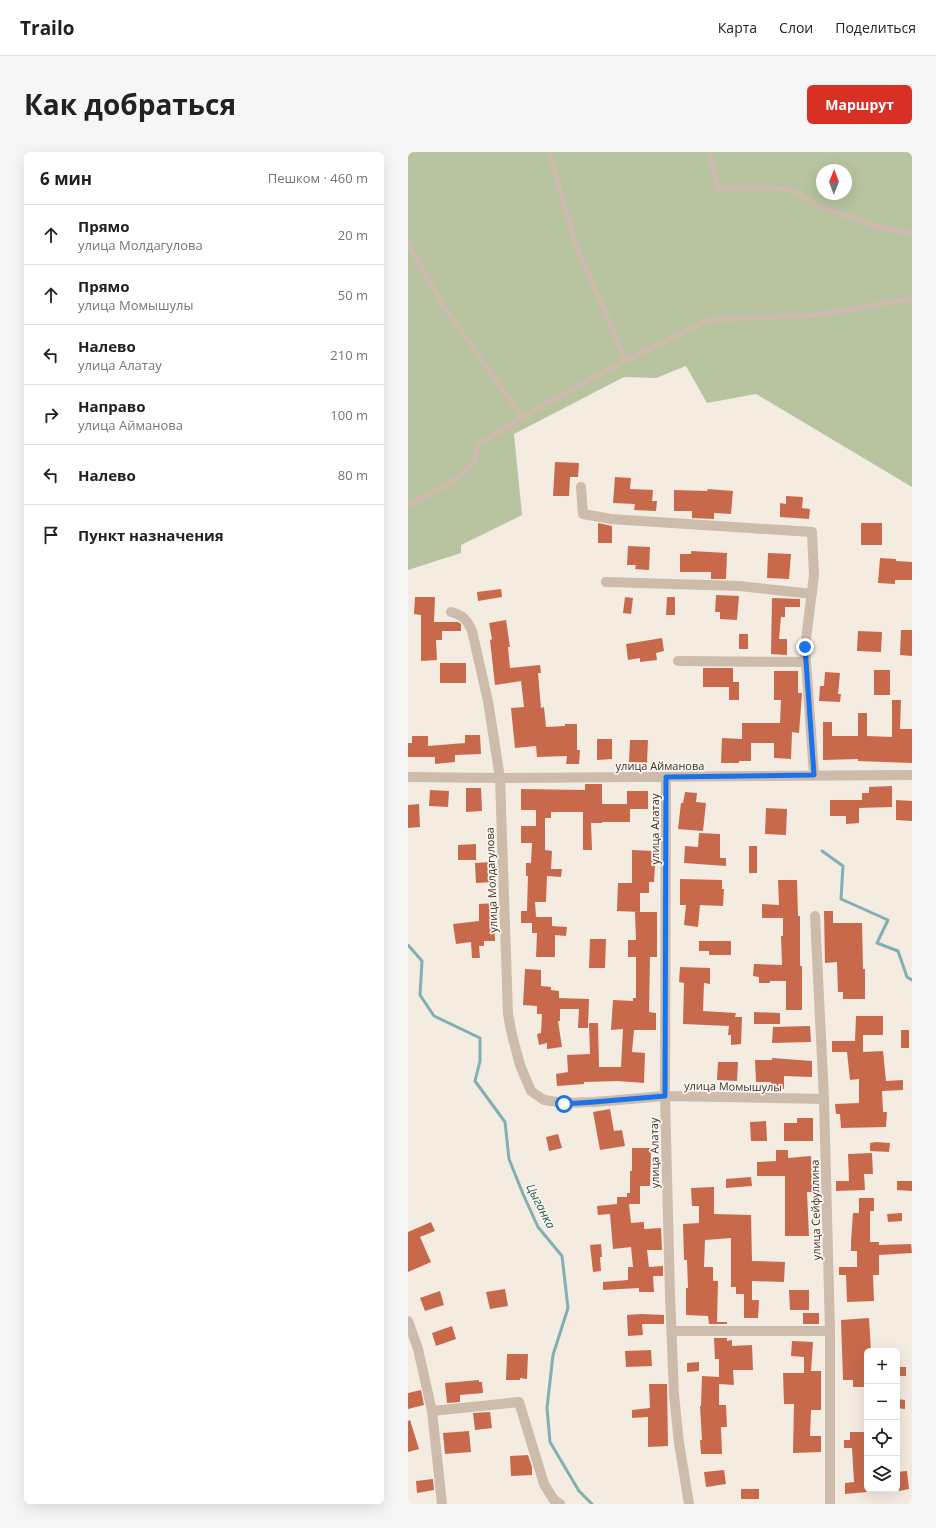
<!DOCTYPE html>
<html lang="ru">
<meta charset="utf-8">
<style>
:root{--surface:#fff;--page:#f6f6f6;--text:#202124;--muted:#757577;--line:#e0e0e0;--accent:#d93025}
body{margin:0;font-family:"Open Sans",sans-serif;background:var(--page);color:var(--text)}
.controls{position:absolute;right:12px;bottom:12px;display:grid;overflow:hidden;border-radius:6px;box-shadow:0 4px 16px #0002}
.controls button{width:36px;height:36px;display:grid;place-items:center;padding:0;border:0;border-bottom:1px solid var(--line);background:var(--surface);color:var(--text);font:20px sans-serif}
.compass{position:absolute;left:408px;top:12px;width:36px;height:36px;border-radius:50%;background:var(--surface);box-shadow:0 4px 16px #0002;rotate:1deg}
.stop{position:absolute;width:12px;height:12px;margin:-9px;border:3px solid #1a73e8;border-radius:50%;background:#fff}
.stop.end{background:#1a73e8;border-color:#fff;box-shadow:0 1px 4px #0008}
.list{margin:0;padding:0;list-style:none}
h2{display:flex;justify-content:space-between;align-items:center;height:52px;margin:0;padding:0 16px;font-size:17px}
h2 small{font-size:13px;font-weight:400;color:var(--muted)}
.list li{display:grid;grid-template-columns:26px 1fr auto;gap:12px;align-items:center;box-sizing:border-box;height:60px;padding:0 16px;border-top:1px solid var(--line)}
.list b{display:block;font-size:15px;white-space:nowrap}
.list p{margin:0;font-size:13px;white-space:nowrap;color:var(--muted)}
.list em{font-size:13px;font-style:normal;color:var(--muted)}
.icon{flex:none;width:22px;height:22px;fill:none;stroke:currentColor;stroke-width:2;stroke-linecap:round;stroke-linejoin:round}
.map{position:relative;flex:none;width:504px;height:1352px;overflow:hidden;border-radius:6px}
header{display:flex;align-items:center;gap:24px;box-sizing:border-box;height:56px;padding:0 20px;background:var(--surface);border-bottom:1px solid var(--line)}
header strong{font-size:19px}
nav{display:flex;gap:22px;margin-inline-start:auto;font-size:14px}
.intro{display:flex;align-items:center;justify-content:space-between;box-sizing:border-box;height:96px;padding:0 24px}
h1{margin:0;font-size:28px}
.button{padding:10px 18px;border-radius:6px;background:var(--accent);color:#fff;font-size:14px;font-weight:700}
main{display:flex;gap:24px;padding:0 24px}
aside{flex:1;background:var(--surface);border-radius:6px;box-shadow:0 4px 16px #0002}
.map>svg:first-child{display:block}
.green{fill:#b8c4a0;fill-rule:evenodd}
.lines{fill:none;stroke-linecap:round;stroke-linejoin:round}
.stream{stroke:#7fb0b2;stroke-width:3}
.building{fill:#c8694b}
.service{stroke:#cdbbac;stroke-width:5.5}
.minor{stroke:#cdbbac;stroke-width:10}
.route{stroke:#1a73e8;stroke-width:5}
.labels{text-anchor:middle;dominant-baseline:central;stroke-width:3.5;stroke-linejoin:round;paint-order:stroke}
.street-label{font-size:11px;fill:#3b302b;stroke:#fbf5ee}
.water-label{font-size:12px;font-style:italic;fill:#1f5a5e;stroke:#fbf5ee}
</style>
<header>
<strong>Trailo</strong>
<nav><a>Карта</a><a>Слои</a><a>Поделиться</a></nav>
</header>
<div class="intro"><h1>Как добраться</h1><a class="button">Маршрут</a></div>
<main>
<aside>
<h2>6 мин<small>Пешком · 460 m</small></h2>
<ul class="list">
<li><svg class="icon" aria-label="ahead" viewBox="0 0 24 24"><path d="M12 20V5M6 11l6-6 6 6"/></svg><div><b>Прямо</b><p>улица Молдагулова</p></div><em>20 m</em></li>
<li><svg class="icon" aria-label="ahead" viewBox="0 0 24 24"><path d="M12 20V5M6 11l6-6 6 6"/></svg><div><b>Прямо</b><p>улица Момышулы</p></div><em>50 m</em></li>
<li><svg class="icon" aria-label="left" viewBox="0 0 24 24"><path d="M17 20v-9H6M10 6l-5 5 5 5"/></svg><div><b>Налево</b><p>улица Алатау</p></div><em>210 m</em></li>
<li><svg class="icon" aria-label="right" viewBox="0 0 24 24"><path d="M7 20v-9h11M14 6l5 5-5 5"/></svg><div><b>Направо</b><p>улица Айманова</p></div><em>100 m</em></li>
<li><svg class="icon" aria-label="left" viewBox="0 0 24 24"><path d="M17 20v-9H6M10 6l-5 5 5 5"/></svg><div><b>Налево</b></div><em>80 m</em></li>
<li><svg class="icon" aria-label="arrive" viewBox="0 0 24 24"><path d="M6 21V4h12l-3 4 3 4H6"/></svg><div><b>Пункт назначения</b></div></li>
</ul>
</aside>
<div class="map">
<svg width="504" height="1352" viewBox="0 0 504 1352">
<rect width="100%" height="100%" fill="#f4ebe1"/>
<!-- green -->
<path class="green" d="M0,0H504V335L348,242L299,251L278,214L248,226L216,225L106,282L114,363L53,393V401L0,418ZM414,18H438V42H414Z"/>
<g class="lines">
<!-- stream -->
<path class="stream" d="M414,699L435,714L433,747L480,768L469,791L490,799L499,825L504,828
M0,793L14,809L12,843L26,864L72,886V909L67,929L97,970L101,1007L115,1042L130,1075L154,1104L160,1156L145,1203L139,1256L142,1290L171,1339L184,1352"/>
</g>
<!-- building -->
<path class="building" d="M147,310L171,311L170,325H162L161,344H145Z
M207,325L223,326L222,337L245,338L244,349H249L248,359L226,358L227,352L205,351Z
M300,337L325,339L323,362L306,361V367L284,366V359H266V338L299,339Z
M378,344L395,345L394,356L402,357L401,367L372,365V351L378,352Z
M190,371L204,374V391H190Z
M453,371H474V393H453Z
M220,394L242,395L241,418L227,417L228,413H219Z
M283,399L319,401L318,427H303V420H272V402H283Z
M360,401L383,402L381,427L359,426Z
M472,406L488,407V409L504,410V428H487V432L470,431Z
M93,437L94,445L70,449L69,440Z
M308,443L331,444L329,468L312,467V460H307Z
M7,445H27L26,470H50L53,472V479H34V488H28L29,508L13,509V463L6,462Z
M217,445L225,446L223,462L215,461Z
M259,445H267V463H258Z
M364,446L392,447V455H377V465H373L371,487H379V503L363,502Z
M98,468L102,495H100L102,516L132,513L133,521H130L133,556L136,555L138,575L157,574V572H169V598H172L171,612H158L159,604L129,605L128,594L107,596L103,556L116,555L113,529L87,533L82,488L84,487L81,471Z
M493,478H504V504L492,503Z
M450,479L474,480L473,500L449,499Z
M331,482H340V497H331Z
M254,486L256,499L248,501L249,508L232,510V506L220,508L218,492Z
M32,511H58V531H32Z
M295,516H325V530H331V548H321V535H295Z
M466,518H482V543H466Z
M366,519H390V541H394L391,581L384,580L383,607L366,606V591H343V609H331V611H313L314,586L334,587V571H372L373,548H366Z
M417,520L432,521L430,542H433L432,550L411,549L412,534H416Z
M484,548H493L492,577H504V611L450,609V607L415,608V570H424V584H450V561H459V584L484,585Z
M57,583H72L73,602L47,603V610L27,612V605H0V591H4V584H20V594L57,591Z
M189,587H204V607L189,608Z
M222,588H240L239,611L221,610Z
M177,632H194V652H219V639H240V657H222V670H194V671H183L184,698H175V660H143V666H137V698L144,699L143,717H154L153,725L139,724L138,750H127L128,765H144V774L159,775L158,784L147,783V805H128L129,781H124V771H113V759H119L120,724H118V711H123L124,691H113V674H128V658H113V637L177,638Z
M484,634V655L451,656V671L438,672V664H422V648H454V641H461V635Z
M58,636H73L74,659L58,660Z
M22,638L41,639L40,655L21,654Z
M277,640L289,641L288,650L298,651L295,679L270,677L273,651H275Z
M488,648L504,649V669L488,668Z
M11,652L12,675L0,676V653Z
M358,656L379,657L378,683L357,682Z
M291,681L312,682V706H318V714L276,711L277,694L290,695Z
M68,692V708H50V693Z
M341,694H349V721H341Z
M224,698L245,699L244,712L247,713L246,730H241V741H232V760L209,759L210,731H224Z
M83,710L84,730L68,731L67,711Z
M272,727L314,728V737H316L315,754L292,753L290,775L276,773L278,753H272Z
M370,728H389L390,764H392V814H394V858H378V829H362V831H351V825L345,824L346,812L374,813L373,784H375V766H354V752L371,753Z
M90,751V766H86L87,789H76V794H71L72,806H64L63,790L48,792L45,772L71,769V752Z
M416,759H425V771H454L455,817H457V847H435V840H430L429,810L417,811Z
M227,760H249V805H242L241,860L248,861V878H226L224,900L237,901L236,931L210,929L176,930V932L149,934L148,922L160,920L159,903L182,902L181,871H190L191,915H213L215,877L203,878L205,848L225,849V846H228V805H220V788H228Z
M182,787H198L197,816H181Z
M291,789H323V803H301V799H291Z
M272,815L302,816V832L296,831L295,859L328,861L327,865H334L333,892L323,893V883H320L321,874L275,872L276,831L271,830Z
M117,817L133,818V834L143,835V838L151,839V846L181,847L180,876H170L171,857H152V869H150L154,895L139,897V891L131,893L129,882L133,881L134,862H129V854L115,853Z
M346,860L372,861V872H346Z
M448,864H475V883H455V900L475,899L478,929L495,928V938L474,939L475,960H479L478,975L433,976L432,962H428L427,952L451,951V927L442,928L439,900H424V889H447Z
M402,874L403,890L364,891L365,875Z
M493,878H501V896H493Z
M364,906L404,909V925L376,924V937H363V930H348L347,908H364Z
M310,910H330L329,929L309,928Z
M202,957L206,979L214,978L217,994L192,998L185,960Z
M389,966H405V989H376V971H389Z
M358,969L359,989H343L342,970Z
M150,982L154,996L141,999L138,985Z
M468,990L482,991L481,1000L462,999V991Z
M224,996H243L242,1034H232V1052H221L223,1071L236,1070V1077L253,1076L254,1098H239L241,1115L255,1114V1124H245L246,1140H231V1136L195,1138V1130L220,1128V1115H225L223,1095L205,1097L202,1062L190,1063L189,1054L209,1052V1045H219V1041H222V1019H224Z
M368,998H380V1006L403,1004L405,1031H409V1040H399L401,1084H377V1024H349V1010L368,1009Z
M464,1001L465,1022H456L457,1038L428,1039V1029H441L440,1002Z
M343,1025L344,1034L318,1036V1027Z
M489,1029H504V1039L489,1038Z
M306,1035V1062L343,1063L344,1109L377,1110L376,1130L344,1129V1148H351L350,1166H336V1142H328V1135H323V1086L297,1088L296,1115H305V1129H310L309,1170H319V1172H301L300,1164L278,1163V1136H280L279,1108H276L275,1072L291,1071V1054H284L283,1036Z
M451,1046H466V1059H462V1090H471V1093L503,1092L504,1101L471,1103V1123H465L466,1149L439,1150L438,1123H431V1115H449V1099H443V1090L445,1061H451Z
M494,1061V1069L480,1070L479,1062Z
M23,1070L27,1079L12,1085L23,1110L0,1120V1080Z
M193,1092L194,1105H192L193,1119L185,1120L182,1093Z
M97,1137L100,1154L82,1157L78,1140Z
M381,1138H401V1158H382Z
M32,1139L36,1153L17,1159L12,1146Z
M395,1161H411V1172H395Z
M234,1162L256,1163V1172H234L235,1183L220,1184L219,1163Z
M461,1166L463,1199H459V1235H445V1228H435L433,1168Z
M44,1174L48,1187L28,1194L24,1181Z
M306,1186H319V1189L324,1188V1194L344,1193L345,1218H325L326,1233L311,1232V1253H318L319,1275H313L314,1302H293L292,1288H294L292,1254H293L294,1224L311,1225V1207H307Z
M384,1189L405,1190L403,1219H413V1258H403L402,1284H413V1300L385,1301L386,1252H376L375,1221H396V1205L383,1204Z
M243,1198L244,1214L218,1215L217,1199Z
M99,1202H120L119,1227L112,1226V1228H98Z
M291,1210V1219L279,1220V1211Z
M489,1215H498V1224H489Z
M71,1228V1230H74L75,1241L52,1243V1250L39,1251L37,1231Z
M241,1232H259L260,1294L240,1295V1265L224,1266V1258L242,1256Z
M13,1238L16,1253L0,1257V1241Z
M489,1247L497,1248V1257L489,1256Z
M82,1260L84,1276L67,1278L65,1261Z
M2,1268L11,1297L0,1300V1269Z
M61,1279L63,1300L37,1302L35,1281Z
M442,1280H457L459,1340L437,1342V1331L446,1330L444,1296H436V1288H442Z
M120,1303L124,1315V1323L103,1324L102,1304Z
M316,1318L318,1332L298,1335L296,1320Z
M499,1319L501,1337L491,1339L489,1320Z
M25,1327L26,1338L9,1341L8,1329Z
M333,1337H351V1347H333Z"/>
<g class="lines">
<!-- service -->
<path class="service" d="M141,0L167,91L218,208
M301,0L310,36L382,37L411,54L471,75L504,82
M0,91L34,152L114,265
M0,353L41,332L53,323L67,308L70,293L114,265L218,208L301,168L408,163L504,147"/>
<!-- minor -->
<path class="minor" d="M173,335L175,362L203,367L404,380L406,423L397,495L406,623
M198,430L332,434L404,442
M43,460C55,463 59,468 64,479L80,549L92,626L100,862L104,883L112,913L123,939L136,948L156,951L187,950L257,944L416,947
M270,509L398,510
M0,625L92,626L504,623
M258,625L257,944L262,1143L266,1243L271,1291L281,1352
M407,764L416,947L422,1179V1352
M0,1169L10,1197L24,1259L34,1352
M264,1179H422
M24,1259L111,1250L136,1332L146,1348L152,1352"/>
</g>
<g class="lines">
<!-- route -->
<path class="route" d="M156,952L186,950L257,944L258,625L406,623L397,495"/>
</g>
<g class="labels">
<!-- street labels -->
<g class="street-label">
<text x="252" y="613">улица Айманова</text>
<text transform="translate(246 677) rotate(-90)">улица Алатау</text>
<text transform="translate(83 728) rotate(-92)">улица Молдагулова</text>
<text transform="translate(325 934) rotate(1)">улица Момышулы</text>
<text transform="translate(246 1001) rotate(-91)">улица Алатау</text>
<text transform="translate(407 1058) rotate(-91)">улица Сейфуллина</text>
</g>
<!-- water labels -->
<g class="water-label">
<text transform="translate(133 1054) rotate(63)">Цыганка</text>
</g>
</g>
</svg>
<div class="controls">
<button>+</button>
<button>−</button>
<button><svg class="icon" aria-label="locate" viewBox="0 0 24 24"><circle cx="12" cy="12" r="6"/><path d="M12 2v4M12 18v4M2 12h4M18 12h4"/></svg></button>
<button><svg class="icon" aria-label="layers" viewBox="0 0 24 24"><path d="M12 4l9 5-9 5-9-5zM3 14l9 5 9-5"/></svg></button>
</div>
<svg class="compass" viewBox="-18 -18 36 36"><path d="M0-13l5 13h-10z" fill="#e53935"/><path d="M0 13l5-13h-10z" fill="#757577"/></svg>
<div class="stop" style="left:156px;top:952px"></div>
<div class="stop end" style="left:397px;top:495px"></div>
</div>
</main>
